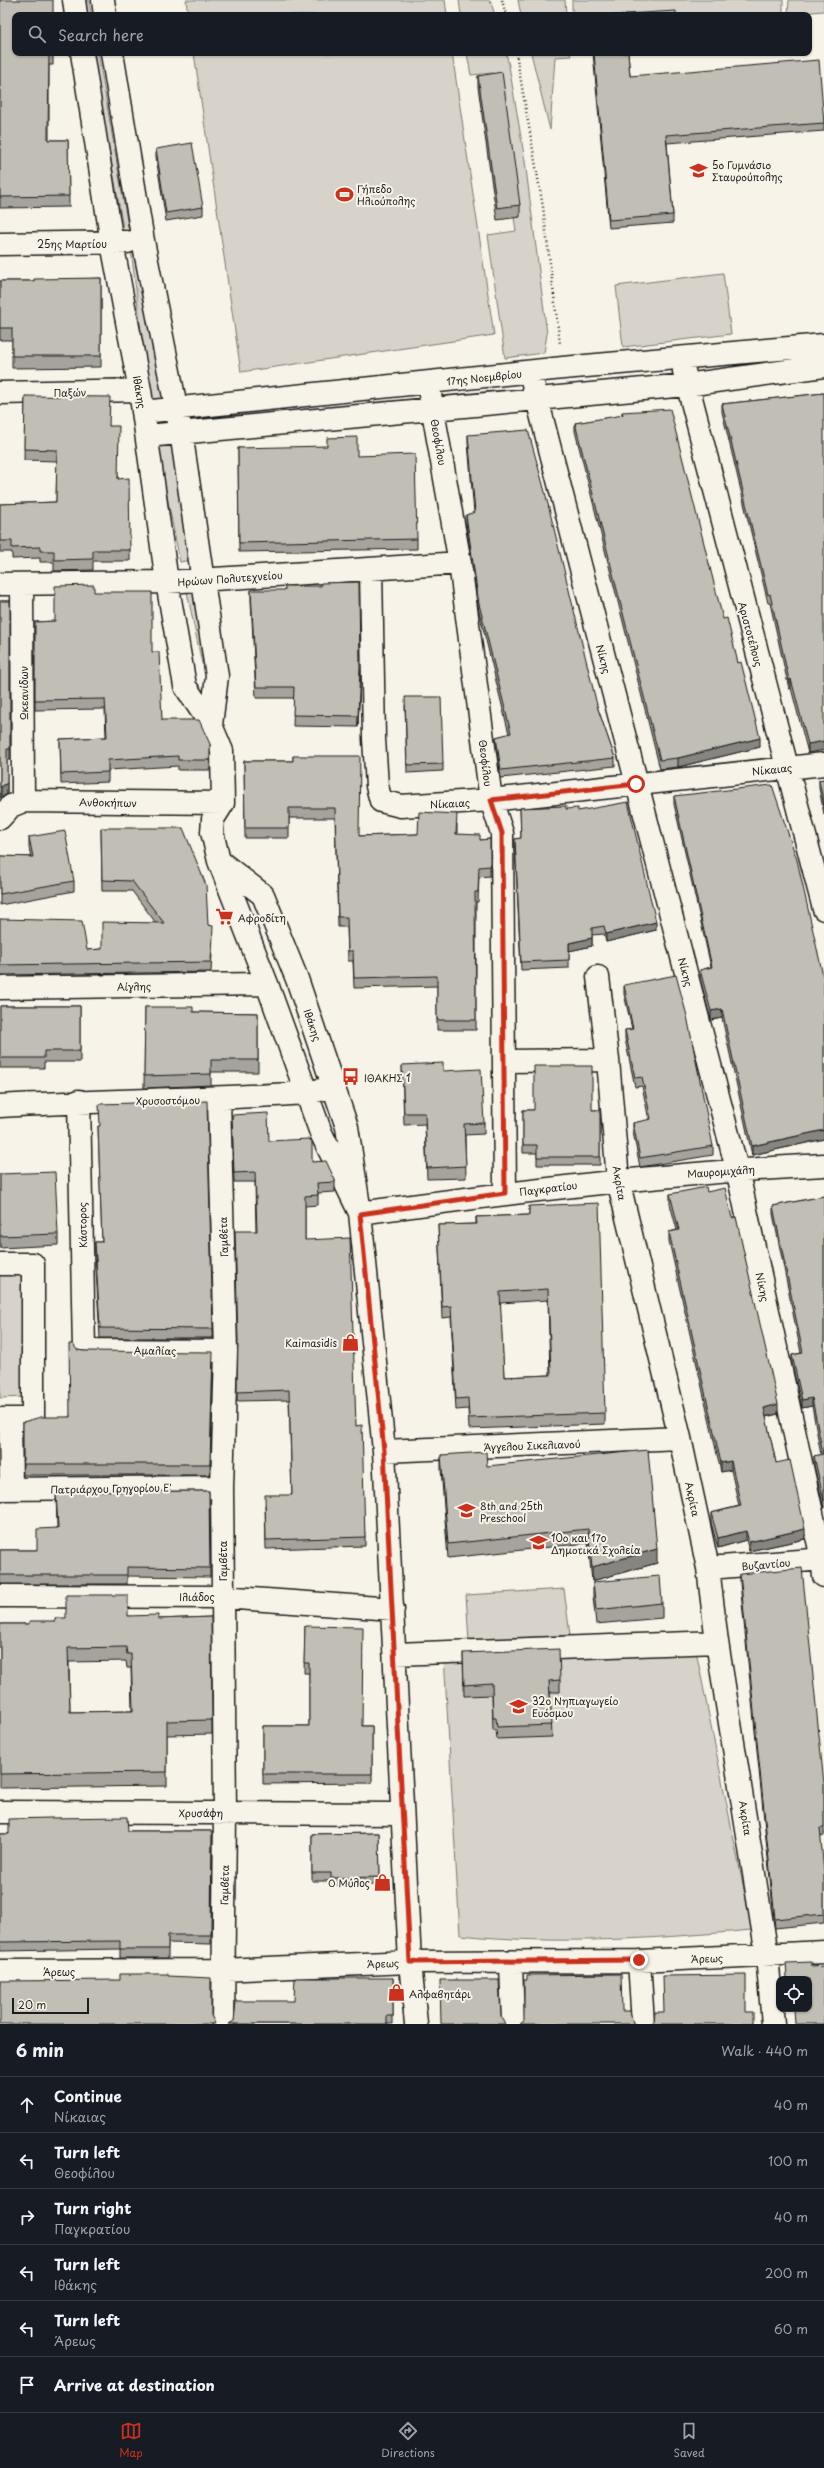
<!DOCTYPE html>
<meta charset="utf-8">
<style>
:root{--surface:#171b24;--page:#242831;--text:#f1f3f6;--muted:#9ea1a6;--line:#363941;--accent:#c8321e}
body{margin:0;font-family:"Playpen Sans",sans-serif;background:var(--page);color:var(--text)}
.controls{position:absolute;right:12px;bottom:12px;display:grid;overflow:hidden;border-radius:8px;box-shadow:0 1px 3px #0004}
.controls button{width:36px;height:36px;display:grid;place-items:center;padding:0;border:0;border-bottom:1px solid var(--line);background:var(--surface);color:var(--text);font:20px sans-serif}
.scale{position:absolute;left:12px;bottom:10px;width:77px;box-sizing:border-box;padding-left:4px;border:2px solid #1c1c1c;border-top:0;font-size:11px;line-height:14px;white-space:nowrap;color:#1c1c1c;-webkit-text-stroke:3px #f7f3e8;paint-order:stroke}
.stop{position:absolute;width:12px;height:12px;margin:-9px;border:3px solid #c8321e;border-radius:50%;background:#fff}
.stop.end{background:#c8321e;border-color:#fff;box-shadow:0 1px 4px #0008}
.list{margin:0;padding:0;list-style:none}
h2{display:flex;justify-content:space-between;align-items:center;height:52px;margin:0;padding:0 16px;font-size:17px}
h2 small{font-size:13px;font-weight:400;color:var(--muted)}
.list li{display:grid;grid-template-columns:26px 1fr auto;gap:12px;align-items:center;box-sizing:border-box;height:56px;padding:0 16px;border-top:1px solid var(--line)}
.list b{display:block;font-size:15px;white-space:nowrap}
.list p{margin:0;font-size:13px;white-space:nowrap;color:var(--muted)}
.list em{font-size:13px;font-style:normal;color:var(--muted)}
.icon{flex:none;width:22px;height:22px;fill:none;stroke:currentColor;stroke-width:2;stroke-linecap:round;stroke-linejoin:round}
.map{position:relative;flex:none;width:824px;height:2024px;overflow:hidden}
.search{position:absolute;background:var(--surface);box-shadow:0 1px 3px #0004;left:12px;right:12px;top:12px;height:44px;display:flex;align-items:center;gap:10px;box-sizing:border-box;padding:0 14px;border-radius:8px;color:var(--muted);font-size:15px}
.sheet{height:388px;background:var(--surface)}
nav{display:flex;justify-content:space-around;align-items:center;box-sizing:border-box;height:56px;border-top:1px solid var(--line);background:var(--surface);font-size:11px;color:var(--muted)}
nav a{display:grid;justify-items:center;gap:2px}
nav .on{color:var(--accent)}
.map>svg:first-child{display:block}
.green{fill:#d7d3cb;stroke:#7a7874}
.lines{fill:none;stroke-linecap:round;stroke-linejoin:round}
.minor-casing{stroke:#1c1c1c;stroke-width:25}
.path{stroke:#1c1c1c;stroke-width:2.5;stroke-dasharray:1 3;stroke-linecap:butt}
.minor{stroke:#f7f3e8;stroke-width:22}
.wall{fill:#a5a39c;stroke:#1c1c1c;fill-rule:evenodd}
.shaded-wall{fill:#86857f;stroke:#1c1c1c}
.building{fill:#c0beb5;stroke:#1c1c1c;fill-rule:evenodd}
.route{stroke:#c8321e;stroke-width:5}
.labels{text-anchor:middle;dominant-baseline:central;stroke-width:4;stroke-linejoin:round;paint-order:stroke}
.poi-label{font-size:10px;fill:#1c1c1c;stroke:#f7f3e8;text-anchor:start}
.street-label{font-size:10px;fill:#1c1c1c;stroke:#f7f3e8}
</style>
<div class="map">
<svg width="824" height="2024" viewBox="0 0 824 2024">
<rect width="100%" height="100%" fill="#f7f3e8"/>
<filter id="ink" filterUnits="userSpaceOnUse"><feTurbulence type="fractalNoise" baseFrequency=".025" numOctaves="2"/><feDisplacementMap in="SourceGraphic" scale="8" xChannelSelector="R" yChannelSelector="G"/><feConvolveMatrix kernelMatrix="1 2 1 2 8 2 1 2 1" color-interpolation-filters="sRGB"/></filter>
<g filter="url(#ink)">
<!-- green -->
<path class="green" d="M82,0H89L91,15H85Z
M186,0H445L447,15H188Z
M459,0H490L495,15H461Z
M518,0H565L566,15H521Z
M572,0H783V15H572Z
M789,0H824V11L788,14Z
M92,53H98L128,227L123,228Z
M194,53H452L494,335L241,372Z
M467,53H506L509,66L525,161L547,334L544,353L505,358L488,235L516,231L493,73L471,75Z
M531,53H570L571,56L555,57L550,130Z
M147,248L166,401L150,403L131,250Z
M723,273L731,334L623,347L616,286Z
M175,443L196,559L180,562L157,445Z
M200,585L209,663L202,664L186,587Z
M0,1274H23L24,1397L0,1398Z
M564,1589L570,1635L469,1641L466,1595Z
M695,1646L752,1930C654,1939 557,1945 460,1935L444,1655Z"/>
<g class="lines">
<defs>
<path id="minor" d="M74,0L76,15
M103,0L105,15
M82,53L112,243L140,390L167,582L185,686L211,725L222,751L223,803L213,819L212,832L219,861L267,984L321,1133L360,1213
M112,53L143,241L181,432L217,676L211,725
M0,244L127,242
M684,371L824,909
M530,372L737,1169L822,1559L824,1576
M428,383L460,563L491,800L502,833L505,1193
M0,393L140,390
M143,412L563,368L824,345
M147,436L686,385L824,366
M371,569L374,739L377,786L381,801L401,806L491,800L824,764
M0,584L167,582L460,563
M22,584L23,801
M0,818L11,806L23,801L223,803
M219,861L263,895L297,979L347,1127L360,1213L384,1451L410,1962L416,2024
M598,977L608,1060L618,1180L680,1438L708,1568L717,1642L767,1955L773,2024
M0,988L267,984
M504,1061L608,1060
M219,1099L226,1351L222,1487L225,1812L223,2024
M79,1101L84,1350L226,1351
M0,1106C102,1100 204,1100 307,1093L320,1090
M360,1213C514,1192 668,1173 824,1165
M0,1264H33V1419H0
M10,1419L11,1489
M384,1451L680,1438
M0,1489L222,1487
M708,1568L824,1559
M0,1596L222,1597L393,1609
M396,1654L717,1642
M0,1812L402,1814
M639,1961L643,2024
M511,1963L513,2024
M0,1971L222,1970L410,1962L639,1961L824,1952"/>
</defs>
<!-- minor casing -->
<use href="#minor" class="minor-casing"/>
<!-- path -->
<path class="path" d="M502,0L506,15
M516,53L543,207L560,344"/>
<!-- minor -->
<use href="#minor" class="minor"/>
</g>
<!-- wall -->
<path class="wall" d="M0,0L53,53V65H49V140H68L69,207L0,208Z
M593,53H628L630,76L824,118V131L667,143L673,215V223L609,228Z
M478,76L520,205V217L497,220L478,87Z
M156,149L203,207V215L166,221L156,157Z
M101,278V367L12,368V340H0V281H34Z
M824,393L808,753L791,688L789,689L770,603H768L722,412V404Z
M25,396L110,426L130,550V561H93V570L54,571V562H40V558L12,559V552H0V504L56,502L57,461L24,460Z
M622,412L738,663L760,747L678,767L660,769L575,431V423L622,416Z
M468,435L598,709L615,758V766L501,778L496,745V737L509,734L479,612L466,523V515L474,513L468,443Z
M238,448L357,456L417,539V549L239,552Z
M251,590L360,679L358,727L293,726L294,698H256L251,601Z
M94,592L152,652L162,720L210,744V770H178V766L108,770V782L61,784L60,739L106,737L105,709L35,710V622L55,621Z
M0,601H10V760H7V794L1,798H0Z
M405,705L443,764V771L407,773Z
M293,756L359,836L418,834L457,824V834L480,840L490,839V876L479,877L478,902H476V1030H437V986L354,988L353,961H348L347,927H338L335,818H289V838H245L244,761H293Z
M824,779V814L819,788V780Z
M674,796L824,980V1139L752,1155L722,1018L711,1020L700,978V970L711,967L674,804Z
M520,808L566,809L578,811L656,930L606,942L604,934L592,935V946L569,951V968L521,970L515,847V839L521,838Z
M101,828L208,925L213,936L211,972L0,975V919L87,950L102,949L156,923L132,891H102Z
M29,837L74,881V891L0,905V856L31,857L29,848Z
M624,985L713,1146V1155L640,1167L633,1132V1123L649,1120L642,1086L635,1087L625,1039V1030L632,1029L624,994Z
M0,1006H80V1062H44V1068H0Z
M145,1007L193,1012L258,1013V1072H211V1085L144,1088Z
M402,1065L443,1071L484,1123V1134L465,1135L466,1178L427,1179L425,1124L404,1125Z
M523,1110H600V1165H537V1153H523Z
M232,1124L312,1162L335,1180V1192L318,1193V1205L305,1206V1240L356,1426L365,1537V1546L266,1549L265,1505L292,1495L289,1400L237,1401V1392L256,1231L255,1182H234Z
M98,1126L213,1329V1338H100L95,1252V1242H102Z
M0,1174L58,1234V1245L0,1248Z
M670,1194L778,1414L766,1417L776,1463L805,1539L749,1551L746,1540L718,1548L711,1523V1513L739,1506L731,1470L721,1472L669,1241V1232L677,1230L670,1204Z
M824,1196V1509L814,1465V1456L821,1455L812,1406L802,1408L792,1364V1355L801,1353L773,1214V1206Z
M529,1206L605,1413V1424L469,1429L468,1409L456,1410L451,1317L442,1318L438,1225L476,1224V1217L529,1215ZM548,1300L550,1375L504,1377L500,1303Z
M77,1350L84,1351L213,1363L210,1475H23V1422L70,1417Z
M441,1455L487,1466L657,1563L592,1581L588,1543L448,1558L441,1469Z
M209,1491L210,1577L127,1576V1584H0V1550H37L57,1528L56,1492Z
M740,1574L824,1784V1836L820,1837L824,1873V1923L775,1928L740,1583Z
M593,1582L662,1603V1618L596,1624L593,1597Z
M128,1616L158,1619L211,1617L212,1734L167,1735V1786L0,1788V1624H29L55,1621ZM126,1661L127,1668H131L132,1711L70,1712L69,1662Z
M305,1626L363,1726H372V1783L263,1784V1726H309V1673H304Z
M463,1653L560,1680V1692H550L552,1737L497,1739L496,1730H493L492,1695L464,1696Z
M128,1831H212L211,1944L168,1943V1958H120V1949L0,1951V1834Z
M379,1833L380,1885H331V1881H312V1834Z
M393,1978V2024H229L294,2001Z"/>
<!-- shaded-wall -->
<path class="shaded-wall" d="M360,669V679L358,727V716Z
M791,679V688L789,689V680Z
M760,738V747L678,767V758Z
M824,741V750L808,753V744Z
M7,783V794L1,798V787Z
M656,922V930L606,942V934Z
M592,938V946L569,951V943Z
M722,1009V1018L711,1020V1011Z
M824,1130V1139L752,1155V1146Z
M812,1398V1406L802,1408V1400Z
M778,1404V1414L764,1417V1408Z
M731,1461V1470L721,1472V1463Z
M805,1529V1539L749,1551V1542Z
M746,1531V1540L718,1548V1538Z
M657,1549V1563L592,1581V1567Z"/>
<!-- building -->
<path class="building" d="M0,0H53V15H15V53H53H49L48,140H68L69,196L0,197Z
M676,11V15H626V14Z
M594,53H628L630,76L819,60L824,123L666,135L673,215L609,220Z
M502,72L520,205L497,208L478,76Z
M192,143L203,207L166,213L156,149Z
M101,278V356H12V328H0V281H34V279Z
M824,393V741L808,744L791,679L789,680L770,594L768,595L722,404Z
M25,396L110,397L109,426H119L118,479L129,478L130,550H93V559L54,560V551H40V547L12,548V541H0V504L56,502L57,450L24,449Z
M670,409L723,619L727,618L738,663L741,662L760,738L678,758L660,760L575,423L623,415L622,412Z
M528,430L545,492L598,709L615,758L501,770L496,737L511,733L479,604L466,515L475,512L468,435Z
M357,437V456L415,454L417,539L239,543L238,448L327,446V438Z
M359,582L360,669L358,716L293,715L294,687H256L251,590H285V586H321V583Z
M94,585V592H152V652H159L162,720H199L210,744V760H178V756L108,760V772L61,774L60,739L107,737L105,699L35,700V622L55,621V586Z
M0,601H10V749H7V783L1,787H0Z
M405,697H441L443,764L407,765Z
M293,756H360L359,836L418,834L419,812L457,814L456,834L480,835V840L490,839V866L479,867L478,892H475L476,1020H437V976L354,978L353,951H348L347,917H338L335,808H289V828H245L244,761H293Z
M824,779V806L819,780Z
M772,785L797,860L824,980V1130L752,1146L722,1009L711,1011L700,970L712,967L674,796Z
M628,802L656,922L606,934L604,926L592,928V938L569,943V960L521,962L515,839L521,838L520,808L566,806V809L578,808V811Z
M101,828H183L206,885L208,925L213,926L211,962L0,965V919L82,921L87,950L102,949V922L164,923L132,881L102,880Z
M65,831L74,881L0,894V856L33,857L29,837Z
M676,975L687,1016L713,1146L640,1158L633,1123L651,1119L642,1077L635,1078L625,1030L633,1029L624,985Z
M0,1006H80V1051H44V1058H0Z
M145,1007H193V1012L258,1013V1060H211V1074L144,1076Z
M443,1063V1071L481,1069L484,1123L464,1124L466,1166L427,1168L425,1113H404L402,1065Z
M534,1066H592V1110H600V1157H537V1145H523V1110H534Z
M207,1101L213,1329L100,1328L95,1242H102L98,1126H100L99,1104Z
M268,1113L269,1141L308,1139L312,1141V1162L326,1161L335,1180V1182L317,1183L318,1195L305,1196V1240L350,1238L356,1426L362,1425L365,1537L266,1540L265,1495H292L289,1390L237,1392L238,1341L235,1231H257L255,1172L234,1173L232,1115Z
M55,1172L58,1234L0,1236V1174Z
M706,1187L707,1192L725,1188L732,1218L736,1217L778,1404L764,1408L776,1463L790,1460L805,1529L749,1542L746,1531L718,1538L711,1513L741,1506L731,1461L721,1463L669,1232L679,1230L670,1194Z
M824,1196V1501L814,1456L823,1454L812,1398L802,1400L792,1355L803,1353L773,1206Z
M599,1203L605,1413L469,1418L468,1398L456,1399L451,1306L442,1307L438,1225L477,1224L476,1217L529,1215V1206ZM548,1289L551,1375L504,1377L500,1292Z
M69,1344H73L77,1350L84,1351L213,1352L210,1464H23V1422L41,1417H70Z
M648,1450L657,1549L592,1567L588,1529L448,1544L441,1455L486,1452L487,1466Z
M209,1491L210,1568L127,1567V1575H0V1550H37V1529L58,1528L56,1492Z
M802,1568L824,1784V1828H820L824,1873V1914L775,1919L740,1574Z
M660,1576L662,1603L596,1610L593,1582Z
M66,1595H128V1616L158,1615V1619L211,1617L212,1720L167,1721V1772L0,1774V1624H29V1621H55V1618H66ZM126,1647L127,1654H131L133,1711L70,1712L68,1648Z
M305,1626L363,1627L362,1726H372V1774H263V1726H309V1663H304Z
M559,1649L560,1680L549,1681L552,1725L497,1727L496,1718H493L492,1683L464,1685L463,1653Z
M127,1817L128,1831H212L211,1935H168V1949H120V1941L0,1942V1834H9V1819L49,1818Z
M379,1833L380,1877L331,1878V1873H312V1834Z
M812,1962V1967L824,1966V2024H795L794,2009H809V1979H787L786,1963Z
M120,1974H168V1976L211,1978V2015L215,2024H0V1981L120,1980Z
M621,1974L622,2011H630L633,2023L635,2024H520L524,2021V1980H527V1975Z
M746,1975V2012H753V2024H650L654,2022L655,2012H664L663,1976Z
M295,1978H393V2016H387V2024H229L234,2021L236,2001H294Z
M440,1980H499L501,2016L505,2024H441Z"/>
</g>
<g class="lines" filter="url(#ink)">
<!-- route -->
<path class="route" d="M636,784L491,800L502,833L505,1193L360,1214L384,1451L410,1962L639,1960"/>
</g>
<!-- icons -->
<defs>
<symbol id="school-bare" viewBox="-9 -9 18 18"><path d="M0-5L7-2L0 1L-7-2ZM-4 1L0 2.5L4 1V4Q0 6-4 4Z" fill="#c8321e" stroke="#f7f3e8" stroke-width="2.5" paint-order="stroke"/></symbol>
<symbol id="stadium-bare" viewBox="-9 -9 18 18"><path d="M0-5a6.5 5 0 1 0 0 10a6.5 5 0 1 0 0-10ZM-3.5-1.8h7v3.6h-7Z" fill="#c8321e" stroke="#f7f3e8" stroke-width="2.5" paint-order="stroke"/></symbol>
<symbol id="supermarket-bare" viewBox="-9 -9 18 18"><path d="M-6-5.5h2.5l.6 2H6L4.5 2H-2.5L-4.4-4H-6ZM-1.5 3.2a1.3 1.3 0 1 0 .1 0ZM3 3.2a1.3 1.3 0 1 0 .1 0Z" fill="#c8321e" stroke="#f7f3e8" stroke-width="2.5" paint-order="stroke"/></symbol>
<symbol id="bus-bare" viewBox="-9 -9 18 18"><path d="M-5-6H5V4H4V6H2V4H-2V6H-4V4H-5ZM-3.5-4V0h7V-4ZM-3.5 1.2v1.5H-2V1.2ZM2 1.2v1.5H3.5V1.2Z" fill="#c8321e" stroke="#f7f3e8" stroke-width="2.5" paint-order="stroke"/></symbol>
<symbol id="shop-bare" viewBox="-9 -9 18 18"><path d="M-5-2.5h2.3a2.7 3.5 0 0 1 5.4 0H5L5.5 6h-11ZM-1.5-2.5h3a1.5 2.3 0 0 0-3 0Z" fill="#c8321e" stroke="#f7f3e8" stroke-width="2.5" paint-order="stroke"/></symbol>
</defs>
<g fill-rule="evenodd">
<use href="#school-bare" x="686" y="158" width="25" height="25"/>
<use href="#stadium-bare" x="332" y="182" width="25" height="25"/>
<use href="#supermarket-bare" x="212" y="904" width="25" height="25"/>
<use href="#bus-bare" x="338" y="1064" width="25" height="25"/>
<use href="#shop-bare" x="338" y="1330" width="25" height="25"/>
<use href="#school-bare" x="454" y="1498" width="25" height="25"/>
<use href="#school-bare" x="526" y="1530" width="25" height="25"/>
<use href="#school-bare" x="506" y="1694" width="25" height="25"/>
<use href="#shop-bare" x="370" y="1870" width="25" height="25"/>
<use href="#shop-bare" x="384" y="1980" width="25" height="25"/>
</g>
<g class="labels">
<!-- poi labels -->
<g class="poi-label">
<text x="712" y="164">5ο Γυμνάσιο<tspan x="712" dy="12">Σταυρούπολης</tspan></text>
<text x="357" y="188">Γήπεδο<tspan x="357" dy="12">Ηλιούπολης</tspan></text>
<text x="238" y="917">Αφροδίτη</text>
<text x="364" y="1077">ΙΘΑΚΗΣ 1</text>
<text x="337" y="1342" text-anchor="end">Kaimasidis</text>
<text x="480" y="1505">8th and 25th<tspan x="480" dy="12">Preschool</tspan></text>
<text x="551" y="1537">10ο και 17ο<tspan x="551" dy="12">Δημοτικά Σχολεία</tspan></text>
<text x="532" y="1700">32ο Νηπιαγωγείο<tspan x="532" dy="12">Ευόσμου</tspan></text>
<text x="370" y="1882" text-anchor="end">Ο Μύλος</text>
<text x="409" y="1993">Αλφαβητάρι</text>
</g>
<!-- street labels -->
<g class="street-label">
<text x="72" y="243">25ης Μαρτίου</text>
<text transform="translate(484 377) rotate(-6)">17ης Νοεμβρίου</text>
<text transform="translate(70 392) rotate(-1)">Παξών</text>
<text transform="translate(140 392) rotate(80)">Ιθάκης</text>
<text transform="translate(439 442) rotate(80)">Θεοφίλου</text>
<text transform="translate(230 578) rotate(-4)">Ηρώων Πολυτεχνείου</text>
<text transform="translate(751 634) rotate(75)">Αριστοτέλους</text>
<text transform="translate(604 659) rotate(75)">Νίκης</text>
<text transform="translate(23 693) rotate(-90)">Ωκεανίδων</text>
<text transform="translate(486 763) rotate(83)">Θεοφίλου</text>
<text transform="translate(772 769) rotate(-6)">Νίκαιας</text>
<text transform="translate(108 802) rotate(1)">Ανθοκήπων</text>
<text transform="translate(450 803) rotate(-3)">Νίκαιας</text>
<text transform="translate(686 972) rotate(75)">Νίκης</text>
<text transform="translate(134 986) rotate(-1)">Αίγλης</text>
<text transform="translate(313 1025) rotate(71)">Ιθάκης</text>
<text transform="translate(168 1100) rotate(-1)">Χρυσοστόμου</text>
<text transform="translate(721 1171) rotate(-4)">Μαυρομιχάλη</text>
<text transform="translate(620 1183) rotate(80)">Ακρίτα</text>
<text transform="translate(548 1188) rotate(-7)">Παγκρατίου</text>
<text transform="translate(82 1225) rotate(-91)">Κάστορος</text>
<text transform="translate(223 1237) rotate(-92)">Γαμβέτα</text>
<text transform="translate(763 1287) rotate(78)">Νίκης</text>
<text transform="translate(155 1350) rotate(1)">Αμαλίας</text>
<text transform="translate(532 1445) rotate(-2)">Άγγελου Σικελιανού</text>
<text transform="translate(111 1488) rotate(-1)">Πατριάρχου Γρηγορίου Ε'</text>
<text transform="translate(693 1499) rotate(78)">Ακρίτα</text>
<text transform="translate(222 1561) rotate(-90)">Γαμβέτα</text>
<text transform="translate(766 1564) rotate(-5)">Βυζαντίου</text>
<text x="197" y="1596">Ιλιάδος</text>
<text x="201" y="1812">Χρυσάφη</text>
<text transform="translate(746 1818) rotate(81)">Ακρίτα</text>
<text transform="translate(224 1885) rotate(-89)">Γαμβέτα</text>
<text transform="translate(707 1958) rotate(-2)">Άρεως</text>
<text transform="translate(383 1963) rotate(-2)">Άρεως</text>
<text x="59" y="1971">Άρεως</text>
</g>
</g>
</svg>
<div class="controls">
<button><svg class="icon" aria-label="locate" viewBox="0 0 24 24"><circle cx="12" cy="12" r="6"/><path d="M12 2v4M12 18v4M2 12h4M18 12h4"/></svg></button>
</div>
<div class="scale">20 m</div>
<div class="stop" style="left:636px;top:784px"></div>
<div class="stop end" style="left:639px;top:1960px"></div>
<div class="search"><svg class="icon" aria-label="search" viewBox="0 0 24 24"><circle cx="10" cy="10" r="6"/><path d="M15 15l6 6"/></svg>Search here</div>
</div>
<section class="sheet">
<h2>6 min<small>Walk · 440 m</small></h2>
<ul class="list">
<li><svg class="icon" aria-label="ahead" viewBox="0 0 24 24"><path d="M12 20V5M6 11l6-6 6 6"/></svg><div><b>Continue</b><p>Νίκαιας</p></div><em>40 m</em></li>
<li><svg class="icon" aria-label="left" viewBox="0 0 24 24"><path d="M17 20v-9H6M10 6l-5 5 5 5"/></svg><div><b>Turn left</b><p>Θεοφίλου</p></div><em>100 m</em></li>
<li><svg class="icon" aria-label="right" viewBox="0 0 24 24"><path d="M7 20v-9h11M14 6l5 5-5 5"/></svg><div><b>Turn right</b><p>Παγκρατίου</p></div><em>40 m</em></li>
<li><svg class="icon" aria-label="left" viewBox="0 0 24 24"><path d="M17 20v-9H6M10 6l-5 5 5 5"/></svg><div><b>Turn left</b><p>Ιθάκης</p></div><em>200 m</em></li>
<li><svg class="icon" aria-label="left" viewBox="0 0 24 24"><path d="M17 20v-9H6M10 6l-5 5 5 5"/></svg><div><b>Turn left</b><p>Άρεως</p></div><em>60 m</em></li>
<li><svg class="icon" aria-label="arrive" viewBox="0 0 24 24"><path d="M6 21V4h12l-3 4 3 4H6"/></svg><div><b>Arrive at destination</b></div></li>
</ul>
</section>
<nav>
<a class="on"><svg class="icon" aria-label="map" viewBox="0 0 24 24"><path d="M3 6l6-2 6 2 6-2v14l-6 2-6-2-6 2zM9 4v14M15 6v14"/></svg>Map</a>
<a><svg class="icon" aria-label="directions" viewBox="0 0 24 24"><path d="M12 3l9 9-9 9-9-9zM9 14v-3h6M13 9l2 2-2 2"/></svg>Directions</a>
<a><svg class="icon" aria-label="saved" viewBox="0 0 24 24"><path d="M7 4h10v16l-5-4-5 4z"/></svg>Saved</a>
</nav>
